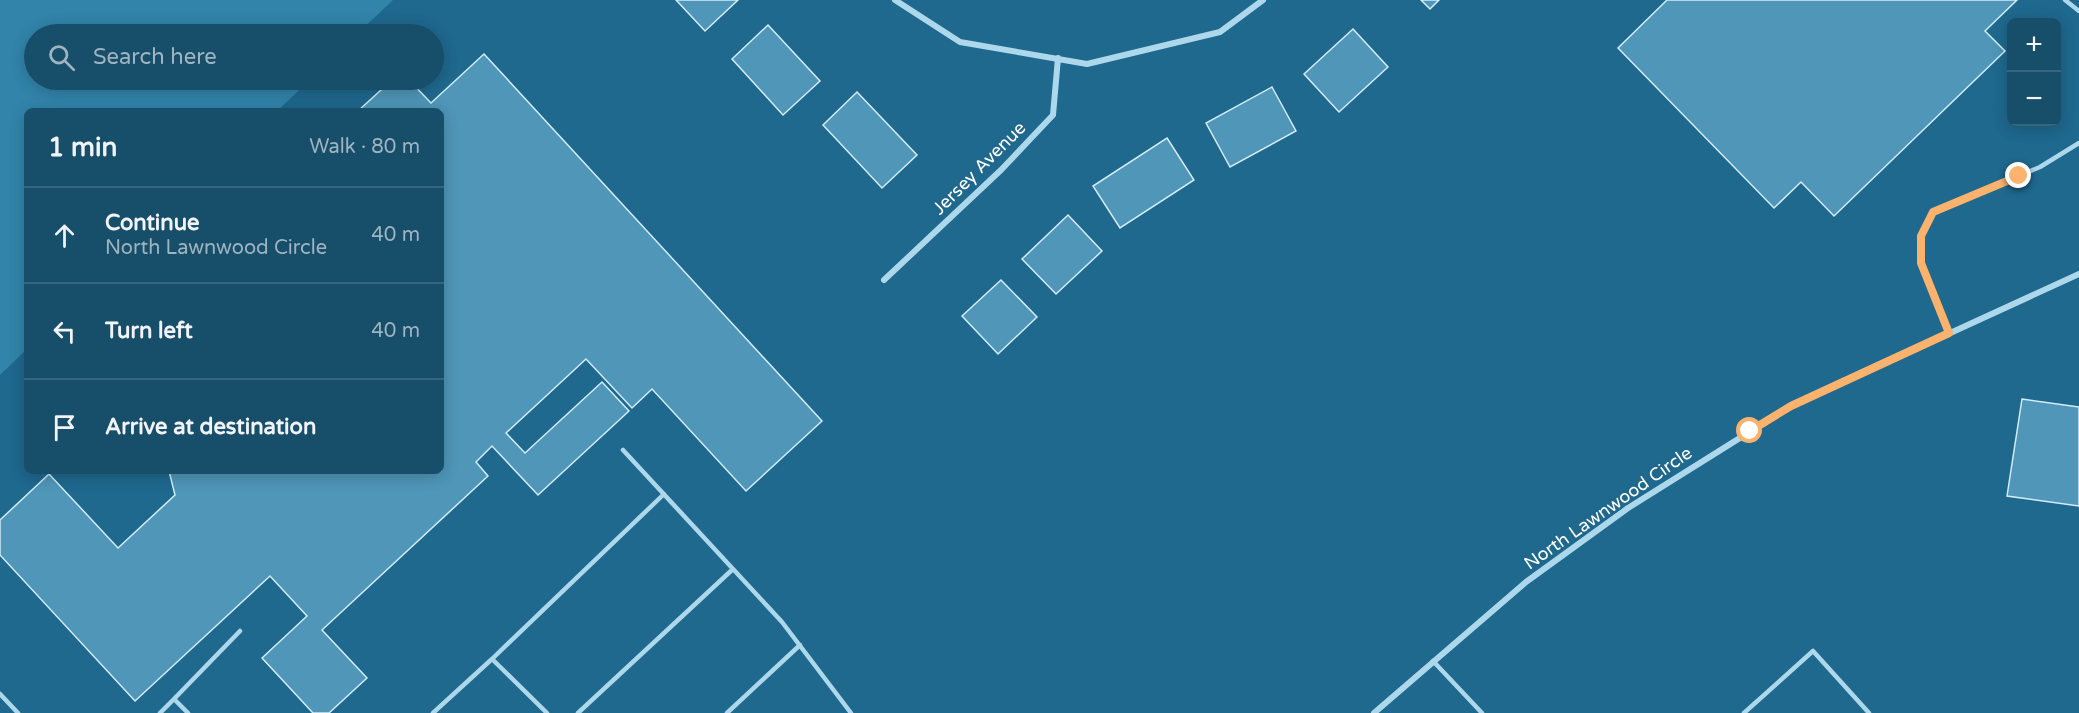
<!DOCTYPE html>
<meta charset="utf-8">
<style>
:root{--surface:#174e6a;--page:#245872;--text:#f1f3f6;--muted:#9eb4c1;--line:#36657e}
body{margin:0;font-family:"Varela Round",sans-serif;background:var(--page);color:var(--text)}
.controls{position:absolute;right:18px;top:18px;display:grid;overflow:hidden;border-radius:9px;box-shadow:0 3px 15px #0003}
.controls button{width:54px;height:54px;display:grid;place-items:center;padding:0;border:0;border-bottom:2px solid var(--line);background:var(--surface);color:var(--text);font:30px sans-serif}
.stop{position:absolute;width:18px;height:18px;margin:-14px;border:4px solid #fab26d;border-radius:50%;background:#fff}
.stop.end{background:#fab26d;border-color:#fff;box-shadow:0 2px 6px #0008}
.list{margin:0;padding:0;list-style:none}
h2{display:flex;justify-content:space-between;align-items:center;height:78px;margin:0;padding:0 24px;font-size:26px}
h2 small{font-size:20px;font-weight:400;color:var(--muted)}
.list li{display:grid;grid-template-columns:39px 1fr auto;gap:18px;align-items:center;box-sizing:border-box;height:96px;padding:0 24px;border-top:2px solid var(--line)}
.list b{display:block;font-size:22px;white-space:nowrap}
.list p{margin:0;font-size:20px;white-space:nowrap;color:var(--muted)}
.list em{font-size:20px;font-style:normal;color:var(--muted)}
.icon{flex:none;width:33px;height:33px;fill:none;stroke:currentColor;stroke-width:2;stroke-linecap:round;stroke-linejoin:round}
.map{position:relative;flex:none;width:2079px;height:713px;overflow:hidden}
.search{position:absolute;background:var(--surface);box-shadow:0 3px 15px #0003;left:24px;top:24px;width:420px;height:66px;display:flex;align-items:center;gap:15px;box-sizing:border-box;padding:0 21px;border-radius:33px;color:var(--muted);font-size:22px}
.panel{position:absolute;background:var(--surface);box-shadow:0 3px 15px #0003;left:24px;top:108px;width:420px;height:366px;border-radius:9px}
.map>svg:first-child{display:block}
.green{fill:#3284ab}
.building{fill:#4f96b8;stroke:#d3ecf9;stroke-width:1.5}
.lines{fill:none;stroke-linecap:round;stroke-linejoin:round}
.lane{stroke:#add8ec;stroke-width:4.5}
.street{stroke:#add8ec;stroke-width:6}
.route{stroke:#fab26d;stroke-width:8}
.labels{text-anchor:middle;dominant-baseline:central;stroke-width:4.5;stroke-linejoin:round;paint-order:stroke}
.street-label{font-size:18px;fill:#fff;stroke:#1f688e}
</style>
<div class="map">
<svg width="2079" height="713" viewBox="0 0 2079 713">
<rect width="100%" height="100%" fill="#1f688e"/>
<!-- green -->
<path class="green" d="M0,0H393L357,34H34V80H310L277,111H27V349L0,375Z"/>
<!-- building -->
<path class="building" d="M676,0H738L705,31Z
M1421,0H1439L1430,9Z
M1667,0H2017L1985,31L2005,51L1834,216L1801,182L1774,208L1618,48Z
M768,25L820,81L783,115L732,59Z
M1353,29L1388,67L1339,112L1304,74Z
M484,54L822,421L746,491L652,389L632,408L586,359L506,433L525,453L602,382L629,411L538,495L492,446L476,462L488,476L322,630L367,678L329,713H313L262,658L307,616L270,576L135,701L0,555V520L49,474L118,548L175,495L169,471H441V111H358L392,80H409L431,103Z
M1272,87L1296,131L1230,167L1206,123Z
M857,92L917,155L882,188L823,125Z
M1167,138L1194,180L1120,228L1093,186Z
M1068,215L1102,251L1056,294L1022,259Z
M1001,280L1037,317L998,354L962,316Z
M2022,399L2079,407V506L2007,496Z"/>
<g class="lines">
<!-- lane -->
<path class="lane" d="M2065,0L2079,11
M1949,333L1921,263V235L1933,212L2040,167L2079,143
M623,450L782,622L851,713
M1433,661L1482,713
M0,694L18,713
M174,699L240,631
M160,713L174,699L188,713
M433,713L492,659
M547,713L492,659L664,494
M578,713L733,569
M727,713L800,645
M1744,713L1813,651L1869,713"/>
<!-- street -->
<path class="street" d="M895,0L960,42L1087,64L1220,32L1263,0
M884,280L1001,170L1053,115L1058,58
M1374,713L1526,582L1628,508L1791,406L2079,274"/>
</g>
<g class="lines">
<!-- route -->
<path class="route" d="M1750,431L1791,406L1949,333L1921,263V236L1933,212L2019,176"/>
</g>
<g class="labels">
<!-- street labels -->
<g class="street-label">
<text transform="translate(979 168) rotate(-45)">Jersey Avenue</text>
<text transform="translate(1608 508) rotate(-35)">North Lawnwood Circle</text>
</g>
</g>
</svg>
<div class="controls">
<button>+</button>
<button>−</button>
</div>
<div class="stop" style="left:1750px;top:431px"></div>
<div class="stop end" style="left:2019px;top:176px"></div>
<div class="search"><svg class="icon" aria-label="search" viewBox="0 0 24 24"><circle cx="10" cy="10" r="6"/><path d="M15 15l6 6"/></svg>Search here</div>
<section class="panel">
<h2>1 min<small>Walk · 80 m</small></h2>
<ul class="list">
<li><svg class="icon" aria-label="ahead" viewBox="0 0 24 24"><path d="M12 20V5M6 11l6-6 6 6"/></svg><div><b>Continue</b><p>North Lawnwood Circle</p></div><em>40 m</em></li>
<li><svg class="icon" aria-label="left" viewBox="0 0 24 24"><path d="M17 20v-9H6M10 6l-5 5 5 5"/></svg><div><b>Turn left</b></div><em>40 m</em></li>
<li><svg class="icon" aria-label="arrive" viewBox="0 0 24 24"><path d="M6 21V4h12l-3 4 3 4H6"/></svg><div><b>Arrive at destination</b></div></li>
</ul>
</section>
</div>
